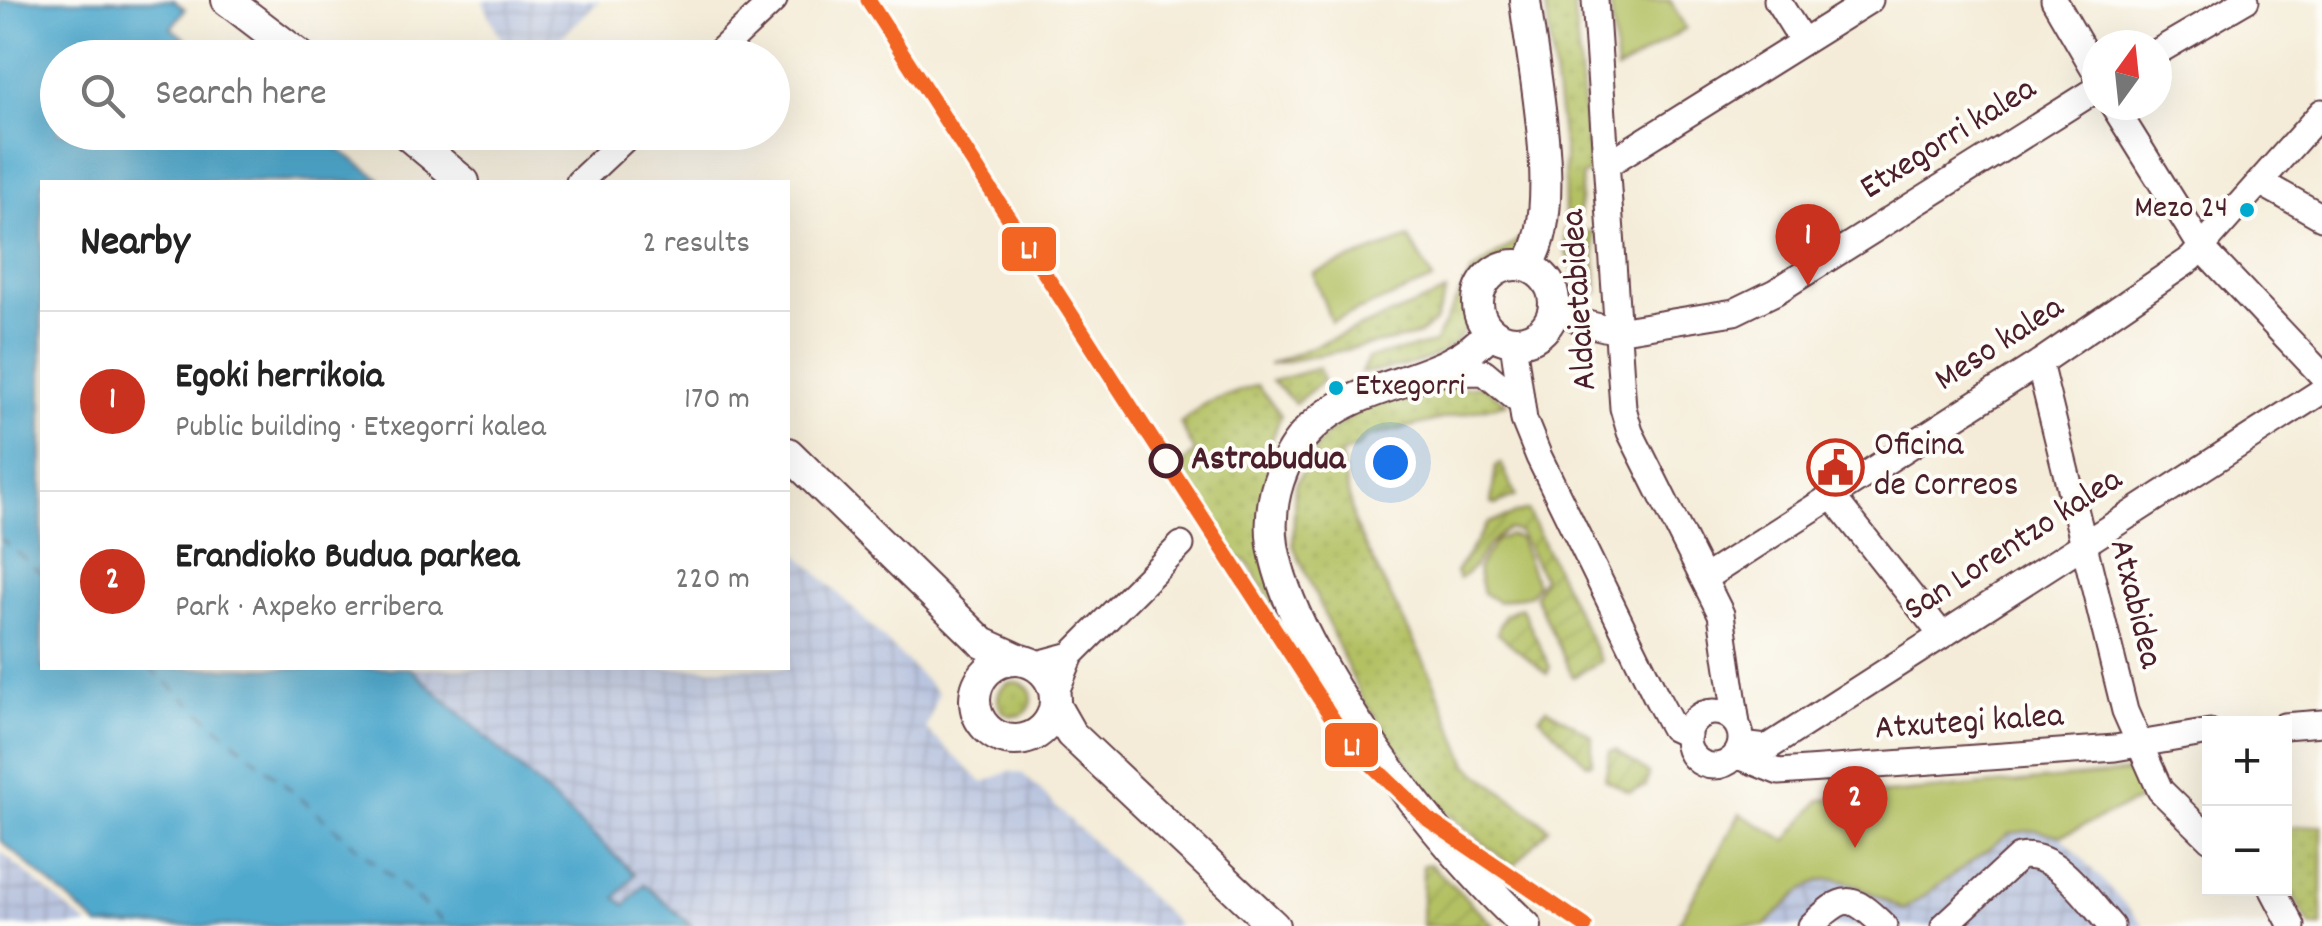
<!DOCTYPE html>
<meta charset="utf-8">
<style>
:root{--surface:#fff;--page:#f6f6f6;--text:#222;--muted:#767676;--line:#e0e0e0;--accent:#c8321e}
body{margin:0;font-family:Dekko,sans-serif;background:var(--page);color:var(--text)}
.controls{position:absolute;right:30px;bottom:30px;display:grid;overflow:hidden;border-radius:0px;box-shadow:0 10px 40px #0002}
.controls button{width:90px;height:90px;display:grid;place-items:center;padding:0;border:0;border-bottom:2px solid var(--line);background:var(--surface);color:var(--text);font:50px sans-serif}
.compass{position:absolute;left:2082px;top:30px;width:90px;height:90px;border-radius:50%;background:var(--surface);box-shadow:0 10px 40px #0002;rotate:15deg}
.you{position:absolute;left:1390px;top:462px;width:35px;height:35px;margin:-25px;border:8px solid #fff;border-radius:50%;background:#1a73e8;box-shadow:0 0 0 15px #1a73e833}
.badge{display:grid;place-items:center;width:65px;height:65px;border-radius:50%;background:var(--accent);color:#fff;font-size:32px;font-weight:700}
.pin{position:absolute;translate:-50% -82px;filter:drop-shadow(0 2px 5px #0008)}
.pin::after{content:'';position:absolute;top:52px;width:35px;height:30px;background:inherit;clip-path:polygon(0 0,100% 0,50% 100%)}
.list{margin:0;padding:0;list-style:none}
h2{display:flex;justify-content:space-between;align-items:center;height:130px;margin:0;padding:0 40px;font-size:42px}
h2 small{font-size:32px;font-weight:400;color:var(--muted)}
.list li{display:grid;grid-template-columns:65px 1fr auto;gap:30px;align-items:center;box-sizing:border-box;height:180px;padding:0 40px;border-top:2px solid var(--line)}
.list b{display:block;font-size:38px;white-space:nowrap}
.list p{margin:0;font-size:32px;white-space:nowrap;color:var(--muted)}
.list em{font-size:32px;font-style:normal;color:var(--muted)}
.icon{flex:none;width:55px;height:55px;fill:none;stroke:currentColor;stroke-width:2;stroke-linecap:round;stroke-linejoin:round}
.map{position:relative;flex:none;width:2322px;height:926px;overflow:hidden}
.search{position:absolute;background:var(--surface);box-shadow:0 10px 40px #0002;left:40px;top:40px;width:750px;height:110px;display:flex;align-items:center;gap:25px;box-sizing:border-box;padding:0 35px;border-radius:55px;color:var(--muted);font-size:38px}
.panel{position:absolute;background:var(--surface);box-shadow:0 10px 40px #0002;left:40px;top:180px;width:750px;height:490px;border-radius:0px}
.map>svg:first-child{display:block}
.industrial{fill:url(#industrial-grid)}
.grass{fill:url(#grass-dots);stroke:#7f7047;stroke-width:2.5}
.park{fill:#b4c163;stroke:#7f7047;stroke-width:2.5}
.garden{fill:url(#garden-furrows);stroke:#7f7047;stroke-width:2.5}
.water{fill:#4fa9cd;stroke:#4c647c;stroke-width:2.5}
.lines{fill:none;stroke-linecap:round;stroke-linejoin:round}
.ferry{stroke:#4c5d74;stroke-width:2.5;stroke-dasharray:12 10;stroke-linecap:butt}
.minor-casing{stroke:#643e45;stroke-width:29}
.major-casing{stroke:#643e45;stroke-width:34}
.minor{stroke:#fff;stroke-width:25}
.major{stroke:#fff;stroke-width:30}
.metro-1-casing{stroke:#fdfcf7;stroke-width:22}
.metro-1{stroke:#f26522;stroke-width:15}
.bus-dot{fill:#00a9ce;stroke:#fdfcf7;stroke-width:4}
.stop-dot{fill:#fdfcf7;stroke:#4a1f2b;stroke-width:5}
.labels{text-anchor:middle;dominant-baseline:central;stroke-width:8;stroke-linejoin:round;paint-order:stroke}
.bus-label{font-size:32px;fill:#4a1f2b;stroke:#fdfcf7;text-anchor:end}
.street-label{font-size:35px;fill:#4a1f2b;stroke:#fdfcf7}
.poi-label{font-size:35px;fill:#4a1f2b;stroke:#fdfcf7;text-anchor:start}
.stop-label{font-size:35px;font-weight:bold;fill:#4a1f2b;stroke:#fdfcf7;text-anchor:start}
.line-badge{stroke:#fdfcf7;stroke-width:4}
.badge-label{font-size:28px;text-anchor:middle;font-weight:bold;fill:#fff}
</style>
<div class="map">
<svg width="2322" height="926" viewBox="0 0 2322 926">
<defs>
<pattern id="industrial-grid" width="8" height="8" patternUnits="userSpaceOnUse" patternTransform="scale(2.5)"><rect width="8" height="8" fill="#b9c4de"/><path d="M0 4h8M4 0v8" fill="none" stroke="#a1a8bf"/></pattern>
<pattern id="grass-dots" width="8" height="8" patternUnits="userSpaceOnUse" patternTransform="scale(2.5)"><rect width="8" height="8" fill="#b4c163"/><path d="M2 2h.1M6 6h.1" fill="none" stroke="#9ca556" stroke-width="1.8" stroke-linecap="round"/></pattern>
<pattern id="garden-furrows" width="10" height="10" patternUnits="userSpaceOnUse" patternTransform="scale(2.5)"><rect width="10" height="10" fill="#b4c163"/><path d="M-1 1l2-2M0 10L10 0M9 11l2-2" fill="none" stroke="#9ca556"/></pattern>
</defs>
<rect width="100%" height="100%" fill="#fdfcf7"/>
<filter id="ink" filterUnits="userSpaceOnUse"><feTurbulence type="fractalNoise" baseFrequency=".01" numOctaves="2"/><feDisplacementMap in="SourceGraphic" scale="20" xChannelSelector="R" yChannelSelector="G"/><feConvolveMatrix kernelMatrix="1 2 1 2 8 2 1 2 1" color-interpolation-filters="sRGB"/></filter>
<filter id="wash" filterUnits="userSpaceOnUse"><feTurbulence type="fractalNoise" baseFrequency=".0048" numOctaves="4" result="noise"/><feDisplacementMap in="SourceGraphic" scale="40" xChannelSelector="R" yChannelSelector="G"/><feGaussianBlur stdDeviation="2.25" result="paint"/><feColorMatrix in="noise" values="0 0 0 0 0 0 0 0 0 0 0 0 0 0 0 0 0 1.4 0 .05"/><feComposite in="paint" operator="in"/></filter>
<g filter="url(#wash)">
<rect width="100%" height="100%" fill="#f4ecd8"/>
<!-- industrial -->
<path class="industrial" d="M482,0H600L541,57L510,58Z
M788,544L938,693L926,729L983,783L1010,771L1023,774L1179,926H692L644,884L626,905L616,897L635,874L410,668H788Z
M2036,830L2061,836L2145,926H1765L1806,883L1843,879L1904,910L2011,833Z
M0,851L89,926H0Z"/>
<!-- grass -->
<path class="grass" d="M1545,0H1573L1590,173L1582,175L1579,216L1565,217L1564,153Z
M1532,230L1526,246C1511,258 1492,260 1481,276C1469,291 1472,303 1468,320C1457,362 1396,369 1361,373L1368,358L1434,343L1471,273Z
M1565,230L1593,232L1598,292C1573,273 1564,263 1565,230Z
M1446,292L1435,322L1417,336L1268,365Z
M1319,368L1323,381L1295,403L1272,381Z
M1257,385L1281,415L1269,447L1270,464L1310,665L1246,560L1238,559L1179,467L1195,452L1180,423L1206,403Z
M1483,386L1507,403L1365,438L1358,448L1340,454L1355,526L1431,675L1468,765L1549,828L1513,867L1438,806L1361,697L1293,545L1295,485L1323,437L1363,408L1432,390Z
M998 699a17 17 0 1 1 34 0a17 17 0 1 1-34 0Z
M2322,825V926H2310L2285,880V828Z"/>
<!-- park -->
<path class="park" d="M1610,0H1669L1686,28L1617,71Z
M1409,238L1433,280L1331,322L1313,273Z
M1509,535L1519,538L1537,584L1531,594L1498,602L1483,593L1477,569L1496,540Z
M2131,772L2150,795L2061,836L2036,830L2011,833L1904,910C1828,871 1826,862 1765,926H1677L1740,814L1787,840L1820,800Z"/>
<!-- garden -->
<path class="garden" d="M1501,463L1516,496L1495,505L1491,503L1496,466Z
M1527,510L1601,661L1573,677L1535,596L1543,577L1519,532L1509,529C1481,543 1481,567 1459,579L1456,572L1488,523Z
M1521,607L1550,667L1547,674L1497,633L1505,614Z
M1547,708L1592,736V763L1587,764L1539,717Z
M1616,750L1649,774L1646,786L1629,792L1605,779L1610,751Z
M1430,864L1495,926H1422L1423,865Z"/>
<!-- water -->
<path class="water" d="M0,0H173L185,9L171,28L212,57L58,58V132L316,133L380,179L377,182H42V668H410L635,874L616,898L626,905L644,884L692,926H99L0,840Z"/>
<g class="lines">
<!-- ferry -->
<path class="ferry" d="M0,538L42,574
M150,668L448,926"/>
</g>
</g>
<g filter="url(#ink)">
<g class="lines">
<defs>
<path id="minor" d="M1595,0L1623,408L1630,432L1721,614L1737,724
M1777,0L1802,40
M2054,0L2097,74
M2157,52L2246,0
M713,58L774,0
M2113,105L2202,248L2322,375
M1606,165L1870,0
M579,182L632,132
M2260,182L2322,217
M1555,305L1583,323L1617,331L1734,312L1775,292L2097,89
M1513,342L1524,420L1539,457L1658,700L1673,728L1688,735
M2039,363L2125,711L2160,790L2210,839
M1435,373L1484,372L1521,403
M1832,496L1941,634
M1706,577L2039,363L2191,259L2322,112
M1034,665L1071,655
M1055,694L1071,655L1181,545
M1687 739a27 27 0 1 1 54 0a27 27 0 1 1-54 0Z
M2284,726L2322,723
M1741,745L1767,748L2322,391
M1736,755L1779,772L2115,748L2210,732
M2272,888L2292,926
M1811,926C1844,894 1850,893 1884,926
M1944,926L2019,857C2057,850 2088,901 2111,926"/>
<path id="major" d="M227,0L303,58
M1525,0C1532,66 1566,215 1527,266
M404,132L464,182
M1478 303a38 38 0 1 1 76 0a38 38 0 1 1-76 0Z
M1490,332C1445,386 1362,378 1312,427C1281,456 1267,503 1273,545C1291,657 1442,850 1526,926
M788,453L983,643L1023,661
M975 700a40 40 0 1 1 80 0a40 40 0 1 1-80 0Z
M1055,706L1071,734L1274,926"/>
</defs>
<!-- minor casing -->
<use href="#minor" class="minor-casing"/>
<!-- major casing -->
<use href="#major" class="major-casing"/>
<!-- minor -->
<use href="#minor" class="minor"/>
<!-- major -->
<use href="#major" class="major"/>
<defs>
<path id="metro-1" d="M868,0L1347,741L1429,820L1585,926"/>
</defs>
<!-- metro-1 casing -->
<use href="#metro-1" class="metro-1-casing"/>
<!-- metro-1 -->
<use href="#metro-1" class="metro-1"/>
</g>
</g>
<!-- icons -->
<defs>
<symbol id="civic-ring" viewBox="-11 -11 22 22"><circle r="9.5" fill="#fdfcf7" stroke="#c8321e" stroke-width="1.5"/><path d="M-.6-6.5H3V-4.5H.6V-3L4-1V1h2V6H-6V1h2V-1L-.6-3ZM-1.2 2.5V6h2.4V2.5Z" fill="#c8321e"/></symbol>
</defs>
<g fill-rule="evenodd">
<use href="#civic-ring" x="1804" y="436" width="63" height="63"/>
</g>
<!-- markers -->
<g class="bus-dot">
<circle cx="2247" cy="210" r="9"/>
<circle cx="1336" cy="388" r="9"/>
</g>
<circle class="stop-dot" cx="1166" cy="461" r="15"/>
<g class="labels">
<!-- bus labels -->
<g class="bus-label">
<text x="2228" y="210">Mezo 24</text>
<text x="1355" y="388" text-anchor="start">Etxegorri</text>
</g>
<!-- street labels -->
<g class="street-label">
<text transform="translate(1949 140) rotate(-32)">Etxegorri kalea</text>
<text transform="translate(1581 300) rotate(-94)">Aldaietabidea</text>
<text transform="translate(2000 345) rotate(-33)">Meso kalea</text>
<text transform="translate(2014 546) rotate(-33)">San Lorentzo kalea</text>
<text transform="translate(2134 604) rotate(76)">Atxabidea</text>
<text transform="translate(1969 724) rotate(-4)">Atxutegi kalea</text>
</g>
<!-- poi labels -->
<g class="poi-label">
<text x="1874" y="447">Oficina<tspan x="1874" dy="40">de Correos</tspan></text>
</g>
<!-- stop labels -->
<g class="stop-label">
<text x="1191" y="461">Astrabudua</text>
</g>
</g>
<g class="line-badge">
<rect x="1000" y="225" width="58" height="48" rx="10" fill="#f26522"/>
<rect x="1323" y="721" width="57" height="48" rx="10" fill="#f26522"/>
</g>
<g class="badge-label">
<text x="1029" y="258">L1</text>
<text x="1352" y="755">L1</text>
</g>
</svg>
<div class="controls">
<button>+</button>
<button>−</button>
</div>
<svg class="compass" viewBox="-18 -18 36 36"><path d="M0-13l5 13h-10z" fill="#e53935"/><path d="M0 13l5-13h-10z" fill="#767676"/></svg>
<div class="you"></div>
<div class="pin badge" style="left:1808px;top:286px">1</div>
<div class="pin badge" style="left:1855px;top:848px">2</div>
<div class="search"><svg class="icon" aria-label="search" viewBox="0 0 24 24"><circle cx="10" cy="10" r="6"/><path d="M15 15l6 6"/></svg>Search here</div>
<section class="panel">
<h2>Nearby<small>2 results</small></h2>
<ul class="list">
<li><span class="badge">1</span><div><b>Egoki herrikoia</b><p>Public building · Etxegorri kalea</p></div><em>170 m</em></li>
<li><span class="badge">2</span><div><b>Erandioko Budua parkea</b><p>Park · Axpeko erribera</p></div><em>220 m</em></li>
</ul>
</section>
</div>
